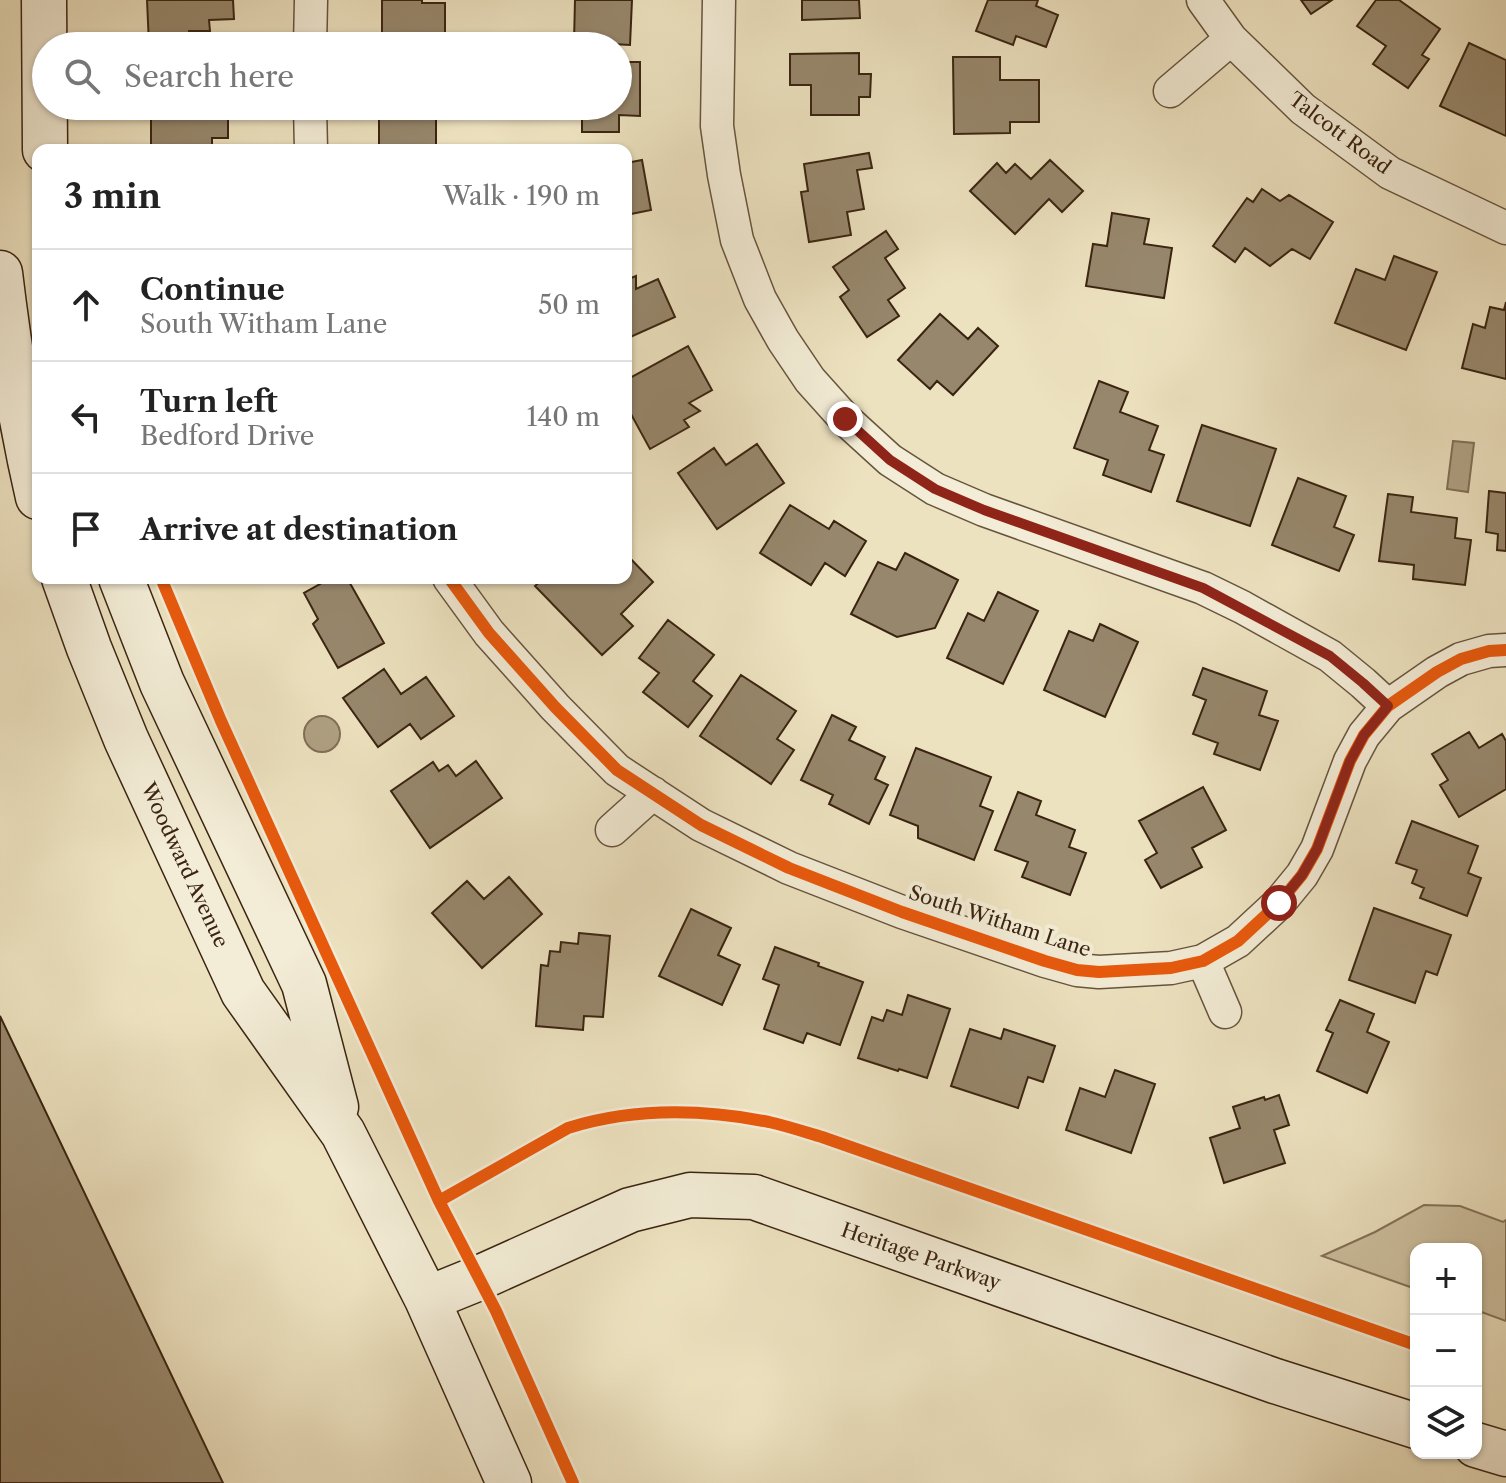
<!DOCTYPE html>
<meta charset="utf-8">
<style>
:root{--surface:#fff;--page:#f2f2f2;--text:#222;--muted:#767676;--line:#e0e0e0}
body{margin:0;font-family:"Libre Caslon Text",serif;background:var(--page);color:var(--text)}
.controls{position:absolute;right:24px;bottom:24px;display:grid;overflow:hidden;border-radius:16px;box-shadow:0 2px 6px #0004}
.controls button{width:72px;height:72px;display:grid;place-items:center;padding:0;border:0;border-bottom:2px solid var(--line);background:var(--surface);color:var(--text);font:40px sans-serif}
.stop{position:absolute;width:24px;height:24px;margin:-18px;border:6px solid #8f2418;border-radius:50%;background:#fff}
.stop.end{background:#8f2418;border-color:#fff;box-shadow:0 2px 8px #0008}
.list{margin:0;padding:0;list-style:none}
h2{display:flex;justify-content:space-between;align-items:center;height:104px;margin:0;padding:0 32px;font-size:34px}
h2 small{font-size:26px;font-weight:400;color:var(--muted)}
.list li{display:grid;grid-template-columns:52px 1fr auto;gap:24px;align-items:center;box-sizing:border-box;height:112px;padding:0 32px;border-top:2px solid var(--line)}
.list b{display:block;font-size:30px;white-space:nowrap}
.list p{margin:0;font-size:26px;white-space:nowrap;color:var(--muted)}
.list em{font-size:26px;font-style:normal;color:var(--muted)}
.icon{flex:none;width:44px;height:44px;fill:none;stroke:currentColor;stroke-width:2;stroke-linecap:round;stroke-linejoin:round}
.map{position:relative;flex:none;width:1506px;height:1483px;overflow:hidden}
.search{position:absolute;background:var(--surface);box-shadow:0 2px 6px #0004;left:32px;top:32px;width:600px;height:88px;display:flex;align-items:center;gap:20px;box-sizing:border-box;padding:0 28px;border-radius:44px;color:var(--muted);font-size:30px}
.panel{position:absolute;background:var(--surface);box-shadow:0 2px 6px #0004;left:32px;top:144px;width:600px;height:440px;border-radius:16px}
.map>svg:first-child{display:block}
.green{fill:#cfc2a2;stroke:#84735a;stroke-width:2}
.water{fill:#b0a184;stroke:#816f56;stroke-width:2}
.building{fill:#97876c;stroke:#3a2411;stroke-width:2}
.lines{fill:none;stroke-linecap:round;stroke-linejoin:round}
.street-casing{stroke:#67543d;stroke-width:35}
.secondary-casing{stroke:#3a2411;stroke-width:47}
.street{stroke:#f3ecd6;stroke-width:32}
.secondary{stroke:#f3ecd6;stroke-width:44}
.cycleway-casing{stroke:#f3ecd6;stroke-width:17}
.cycleway{stroke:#e8590c;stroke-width:12}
.route{stroke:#8f2418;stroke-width:10}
.labels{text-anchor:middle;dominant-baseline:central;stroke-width:8;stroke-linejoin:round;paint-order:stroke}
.street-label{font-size:20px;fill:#3a2411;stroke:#f3ecd6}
</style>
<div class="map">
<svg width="1506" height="1483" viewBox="0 0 1506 1483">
<rect width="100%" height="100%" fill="#ede2c0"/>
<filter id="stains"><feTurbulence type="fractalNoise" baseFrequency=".0025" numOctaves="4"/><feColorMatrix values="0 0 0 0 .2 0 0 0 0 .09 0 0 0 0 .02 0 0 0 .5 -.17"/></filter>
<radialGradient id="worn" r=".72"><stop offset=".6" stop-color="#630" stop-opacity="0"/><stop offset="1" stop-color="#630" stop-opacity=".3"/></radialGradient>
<!-- green -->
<path class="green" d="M1424,1205L1460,1206L1503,1222L1506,1220V1321L1476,1310V1249H1416V1289L1322,1256L1375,1232Z"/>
<!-- water -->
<path class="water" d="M1453,441L1474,443L1468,492L1447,489Z
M304 734a18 18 0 1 1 36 0a18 18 0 1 1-36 0Z"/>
<!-- building -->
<path class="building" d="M147,0H233L234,19L209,20L210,31H189V44L149,45Z
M382,0H422V3H445V46H382Z
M575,0H632L630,45L574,42Z
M802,0H859L860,18L802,20Z
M988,0H1038L1036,6L1058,15L1046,47L1016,36L1013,45L976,31Z
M1301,0H1332L1311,14Z
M1376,0H1399L1440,29L1422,55L1429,59L1408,88L1373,64L1386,46L1357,26Z
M1469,43L1506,60V136L1440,106Z
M859,53V74H871L870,97H859V115H811V85H790V54Z
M953,57H1000V80H1039V122H1010V133L954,134Z
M618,62H640V116L619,115V132H582V116H558V106H618Z
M151,106H228V138H212V150H151Z
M379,106H436V150H379Z
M869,153L872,168L857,170L864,209L847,212L851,235L809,242L801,192L808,191L804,164Z
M642,160L651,210L626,215V163Z
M1050,160L1083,191L1062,212L1049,199L1015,234L970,191L997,163L1006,173L1015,164L1031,179Z
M1262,189L1280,201L1289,195L1333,222L1310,259L1292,249L1270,266L1245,248L1235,262L1213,246L1247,198L1253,202Z
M1112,213L1149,219L1144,244L1172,248L1164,298L1086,286L1093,244L1107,246Z
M886,231L898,249L885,258L905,288L888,300L899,316L867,337L840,297L849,290L833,267Z
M1394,256L1437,272L1406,350L1335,323L1356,269L1385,280Z
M636,276V289L658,279L675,317L626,339V280Z
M1506,302V379L1462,368L1473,324L1485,328L1490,307L1504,310Z
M940,314L968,339L978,328L998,346L953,395L937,381L930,389L898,360Z
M688,346L712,390L689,403L700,411L684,420L689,427L650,449L626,405V380Z
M1099,381L1128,392L1120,412L1158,426L1149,450L1164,455L1151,492L1103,475L1108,460L1074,448Z
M1202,425L1276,449L1250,526L1177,501Z
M757,444L784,483L717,529L678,473L714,448L726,465Z
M1298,478L1346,496L1334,527L1354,535L1339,571L1272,545Z
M1489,491L1506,493V551L1497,550L1498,534L1486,532Z
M1388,494L1413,497L1411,512L1457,518L1455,538L1471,540L1465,585L1413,579L1414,565L1379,561Z
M790,505L829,529L834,521L866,541L845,576L825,563L811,585L760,553Z
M905,553L958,580L935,628L897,637L851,614L878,562L896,570Z
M626,554L653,582L621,614L633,626L602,655L535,586L544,578H626Z
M331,578H347L384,643L338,668L313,624L318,619L304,593Z
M998,592L1038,611L1003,684L947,658L968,613L984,621Z
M668,620L714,655L693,681L712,696L688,727L643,692L659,673L639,658Z
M1100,624L1138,642L1105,717L1044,690L1069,631L1093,641Z
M1203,668L1267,691L1259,715L1278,721L1260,770L1214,754L1218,743L1193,734L1206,700L1193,695Z
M384,669L401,694L426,677L454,716L421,739L410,724L378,747L343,698Z
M741,675L796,711L777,739L794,750L771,784L700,736Z
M832,715L856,727L849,740L885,757L875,779L888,785L869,824L829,804L833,795L801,780Z
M1469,732L1479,748L1502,734L1506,741V789L1459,817L1440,785L1448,780L1432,754Z
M916,748L991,777L980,806L993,811L974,860L918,838V826L890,815Z
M476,761L502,798L430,848L391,791L433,762L439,771L448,765L456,776Z
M1203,787L1226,830L1192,848L1202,867L1161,888L1145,860L1157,853L1139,821Z
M1018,792L1041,801L1036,815L1075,830L1069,847L1086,853L1070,895L1022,877L1028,862L995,850Z
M1412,821L1478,846L1468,873L1481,878L1467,916L1420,898L1424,888L1412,883L1417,870L1396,863Z
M509,877L542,914L482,968L432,913L467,881L484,899Z
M1374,908L1451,935L1437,975L1426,971L1415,1003L1349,980Z
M691,909L731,928L718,955L740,965L722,1005L659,976Z
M579,933L610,936L603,1017L584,1016L583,1030L536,1026L541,965L548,966L550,951L560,952L561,942L578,944Z
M775,947L819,963L818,966L863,982L840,1045L807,1033L803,1043L764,1029L779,985L763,979Z
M908,995L950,1009L927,1078L899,1069L898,1071L858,1058L872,1017L883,1021L887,1010L902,1015Z
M1340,1000L1374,1014L1367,1032L1389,1042L1367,1093L1317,1071L1333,1033L1326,1030Z
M0,1016L223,1483H0Z
M970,1029L1001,1039L1004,1029L1055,1046L1043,1082L1028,1077L1018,1108L951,1086Z
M1115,1070L1155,1084L1131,1153L1066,1130L1080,1088L1105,1097Z
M1279,1095L1289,1125L1274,1130L1285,1163L1224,1183L1210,1138L1240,1128L1233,1107L1264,1097L1265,1100Z"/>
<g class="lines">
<defs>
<path id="street" d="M719,0L717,126L724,175L737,240L760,299L783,340L810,380L845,419L890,460L935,489L984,510L1203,588L1242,607L1330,656L1363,683L1388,706
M1203,0L1231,39L1303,109L1390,173L1506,228
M310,46L311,0
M1170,91L1231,39
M310,106L311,150
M449,578L489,633L555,707L617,770L701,825L789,868L902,912L1045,961L1077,970L1099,972L1171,968L1203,961L1238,941L1279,903L1302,875L1317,849L1350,761L1364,735L1388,706L1437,672L1461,659L1489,651L1506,650
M612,830L653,793
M1203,961L1225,1012"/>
<path id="secondary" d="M44,0L45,150
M0,273C9,348 21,423 38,497
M64,578L89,648L126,739L243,992L343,1133L427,1299L509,1483
M121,578L162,683L304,984L336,1107
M427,1299L479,1278L630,1210L690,1195L754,1197L1275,1381L1416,1426
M1476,1445L1506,1454"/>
</defs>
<!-- street casing -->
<use href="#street" class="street-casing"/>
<!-- secondary casing -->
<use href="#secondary" class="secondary-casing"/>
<!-- street -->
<use href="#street" class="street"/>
<!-- secondary -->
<use href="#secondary" class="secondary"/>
<defs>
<path id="cycleway" d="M161,578L221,721L439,1201L496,1311L573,1483
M449,578L489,633L555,707L617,770L701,825L789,868L902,912L1045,961L1077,970L1099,972L1171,968L1203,961L1238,941L1279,903L1302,875L1317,849L1350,761L1364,735L1388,706L1437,672L1461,659L1489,651L1506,650
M439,1201L568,1128C632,1108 703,1109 769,1122C787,1126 805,1132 822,1137L1416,1345"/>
</defs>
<!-- cycleway casing -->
<use href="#cycleway" class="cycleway-casing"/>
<!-- cycleway -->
<use href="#cycleway" class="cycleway"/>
</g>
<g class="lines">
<!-- route -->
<path class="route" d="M845,419L890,460L935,489L984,510L1203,588L1330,656L1363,683L1388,706L1364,735L1350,761L1317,849L1302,875L1279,903"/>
</g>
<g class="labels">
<!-- street labels -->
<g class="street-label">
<text transform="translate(1340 133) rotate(37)">Talcott Road</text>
<text transform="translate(185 865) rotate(65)">Woodward Avenue</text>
<text transform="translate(1000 921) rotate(18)">South Witham Lane</text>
<text transform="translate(921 1256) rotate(19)">Heritage Parkway</text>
</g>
</g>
<rect width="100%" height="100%" filter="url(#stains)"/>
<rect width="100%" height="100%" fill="url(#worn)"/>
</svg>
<div class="controls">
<button>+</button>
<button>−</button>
<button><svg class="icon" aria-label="layers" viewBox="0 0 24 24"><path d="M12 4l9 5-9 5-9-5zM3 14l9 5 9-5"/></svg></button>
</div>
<div class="stop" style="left:1279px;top:903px"></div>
<div class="stop end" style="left:845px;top:419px"></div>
<div class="search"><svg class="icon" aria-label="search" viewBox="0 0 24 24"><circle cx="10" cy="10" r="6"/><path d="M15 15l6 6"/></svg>Search here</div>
<section class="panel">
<h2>3 min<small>Walk · 190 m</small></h2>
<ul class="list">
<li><svg class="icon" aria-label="ahead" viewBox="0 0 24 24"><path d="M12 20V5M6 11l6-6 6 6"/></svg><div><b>Continue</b><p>South Witham Lane</p></div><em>50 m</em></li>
<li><svg class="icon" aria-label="left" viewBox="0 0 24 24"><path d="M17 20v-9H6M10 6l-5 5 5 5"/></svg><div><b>Turn left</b><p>Bedford Drive</p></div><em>140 m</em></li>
<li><svg class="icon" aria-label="arrive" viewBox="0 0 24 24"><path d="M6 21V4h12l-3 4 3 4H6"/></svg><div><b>Arrive at destination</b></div></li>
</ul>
</section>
</div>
